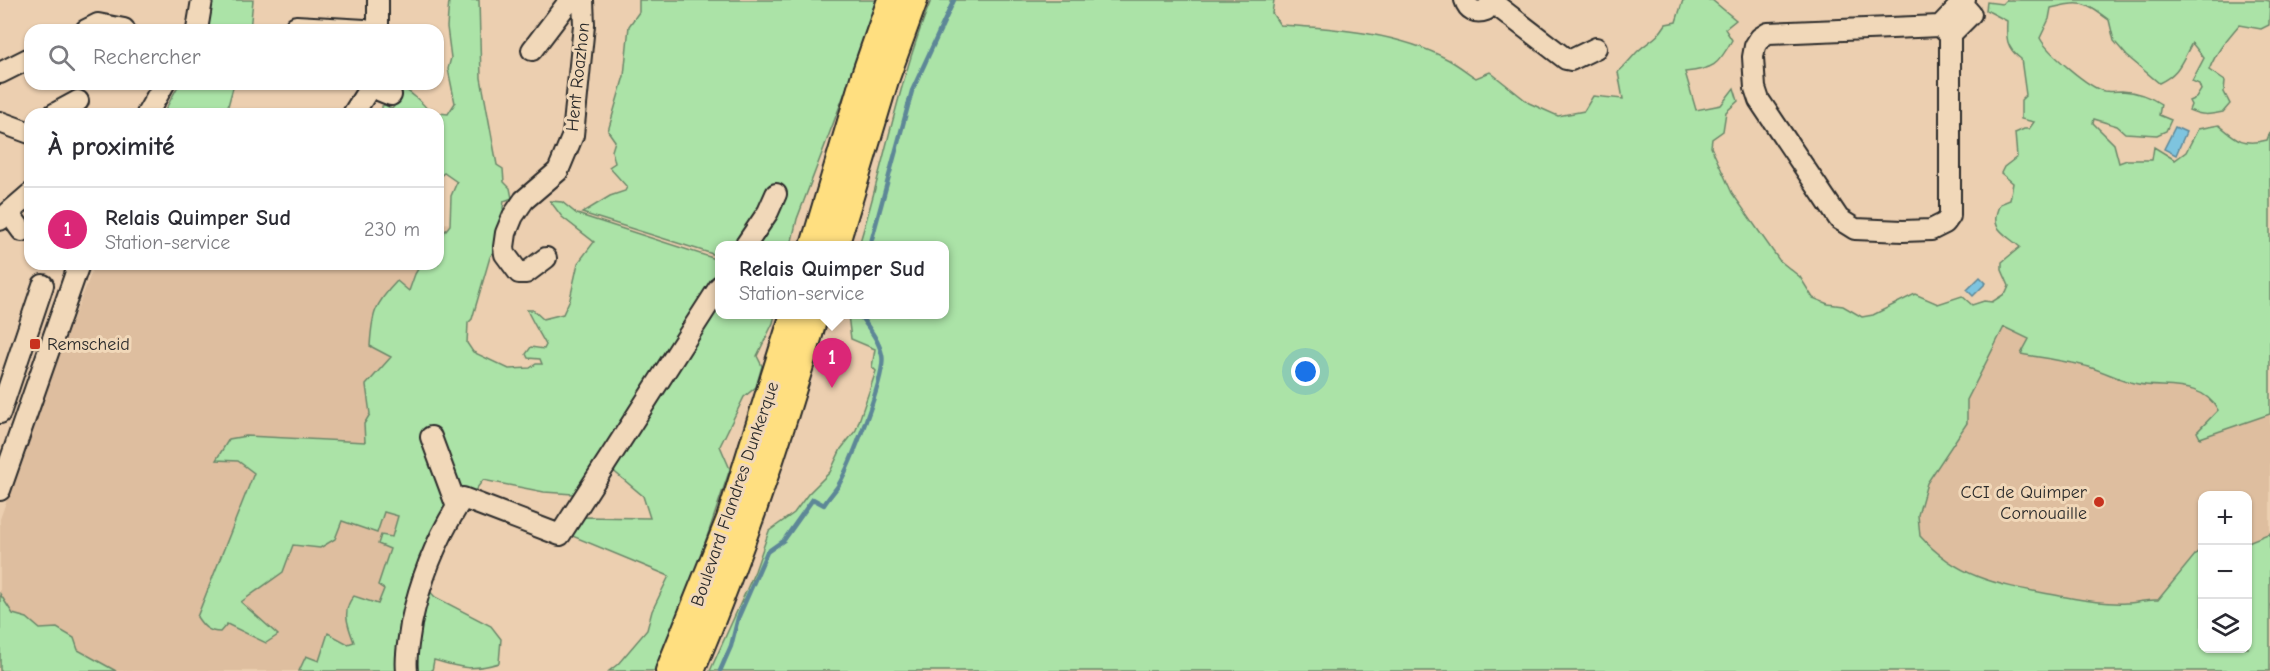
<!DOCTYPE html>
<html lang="fr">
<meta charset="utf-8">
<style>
:root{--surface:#fff;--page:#f7f7f7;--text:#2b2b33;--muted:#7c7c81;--line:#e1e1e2;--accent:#db2777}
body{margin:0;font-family:"Comic Neue",sans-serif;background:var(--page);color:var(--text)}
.controls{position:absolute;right:18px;bottom:18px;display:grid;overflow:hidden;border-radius:12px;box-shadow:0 2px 4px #0004}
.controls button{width:54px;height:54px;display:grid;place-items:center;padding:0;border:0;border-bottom:2px solid var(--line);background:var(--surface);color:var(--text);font:30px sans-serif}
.you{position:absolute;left:1306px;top:372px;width:21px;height:21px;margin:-15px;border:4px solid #fff;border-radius:50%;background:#1a73e8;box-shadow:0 0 0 9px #1a73e833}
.badge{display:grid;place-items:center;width:39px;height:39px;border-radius:50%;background:var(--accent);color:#fff;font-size:20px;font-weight:700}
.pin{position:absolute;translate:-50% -50px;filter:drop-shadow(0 2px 3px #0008)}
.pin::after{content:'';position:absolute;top:32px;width:21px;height:18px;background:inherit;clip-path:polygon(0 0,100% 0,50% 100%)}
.popup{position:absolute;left:715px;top:241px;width:234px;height:78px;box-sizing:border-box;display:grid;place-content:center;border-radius:12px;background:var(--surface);filter:drop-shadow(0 2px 4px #0005);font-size:20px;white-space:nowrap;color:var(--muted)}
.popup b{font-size:22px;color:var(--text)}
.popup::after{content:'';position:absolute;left:50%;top:100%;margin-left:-12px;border:12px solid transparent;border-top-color:var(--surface)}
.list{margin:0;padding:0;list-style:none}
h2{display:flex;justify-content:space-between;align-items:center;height:78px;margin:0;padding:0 24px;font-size:26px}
h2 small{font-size:20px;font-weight:400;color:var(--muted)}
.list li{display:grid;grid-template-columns:39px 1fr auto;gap:18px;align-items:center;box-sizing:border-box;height:84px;padding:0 24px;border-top:2px solid var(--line)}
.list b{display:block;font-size:22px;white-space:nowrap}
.list p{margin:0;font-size:20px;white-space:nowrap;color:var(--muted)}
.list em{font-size:20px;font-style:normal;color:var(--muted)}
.icon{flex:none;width:33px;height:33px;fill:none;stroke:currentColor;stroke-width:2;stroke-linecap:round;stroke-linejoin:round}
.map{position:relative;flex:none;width:2270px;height:671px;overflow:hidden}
.search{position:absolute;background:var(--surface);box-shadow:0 2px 4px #0004;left:24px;top:24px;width:420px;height:66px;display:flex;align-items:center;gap:15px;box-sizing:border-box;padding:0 21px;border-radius:18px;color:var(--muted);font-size:22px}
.panel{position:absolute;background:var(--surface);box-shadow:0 2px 4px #0004;left:24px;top:108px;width:420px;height:162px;border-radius:18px}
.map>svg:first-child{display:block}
.built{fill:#debe9f}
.green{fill:#abe3a7;stroke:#6b8769;stroke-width:1.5}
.water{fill:#7ec4df;stroke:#5d8797;stroke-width:1.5}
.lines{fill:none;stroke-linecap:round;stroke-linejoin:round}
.stream{stroke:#5d8797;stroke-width:4.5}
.minor-casing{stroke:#2b2b2b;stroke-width:24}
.major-casing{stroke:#2b2b2b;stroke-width:30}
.minor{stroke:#f1d8b9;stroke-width:20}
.major{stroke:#ffdf80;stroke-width:26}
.poi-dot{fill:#c8321e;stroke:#f1d8b9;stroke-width:2}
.labels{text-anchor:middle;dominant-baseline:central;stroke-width:6;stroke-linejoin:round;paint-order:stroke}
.street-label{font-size:18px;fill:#2b2b2b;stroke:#f1d8b9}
.poi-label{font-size:18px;fill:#2b2b2b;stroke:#f1d8b9;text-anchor:start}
</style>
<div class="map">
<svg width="2270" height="671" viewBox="0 0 2270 671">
<rect width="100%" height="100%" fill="#eccfb0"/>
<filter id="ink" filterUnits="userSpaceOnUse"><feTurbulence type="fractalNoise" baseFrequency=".0167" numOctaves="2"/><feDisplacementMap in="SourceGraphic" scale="12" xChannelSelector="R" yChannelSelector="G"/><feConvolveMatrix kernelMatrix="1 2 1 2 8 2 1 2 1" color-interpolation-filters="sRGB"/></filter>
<g filter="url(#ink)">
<!-- built -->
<path class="built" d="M438,223L473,225L384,671H0V519L55,364L95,264H438Z
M1997,319L2270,390V671L2248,648V496H2202V640L1963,594L1898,535Z"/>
<!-- green -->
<path class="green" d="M207,0H253L250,30H200Z
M449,0H479L481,78L497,165L503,169L504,182L510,188L512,198L504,201L503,208L507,216C502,226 495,251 490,257L472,319L468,323L467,343L473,352L509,369L530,368L536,364H542L540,359L528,358L526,354L531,347L544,349L546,345C540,334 533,323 527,310H533L543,319L563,314L570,299L578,263L594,242L562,217L550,201L562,202L577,214L719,260L720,314L775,315L773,323L757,356L762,366L756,387L744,397L720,446L730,469L689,590L654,671H609L618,664L647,630L652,611L669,576L570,535L582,517L650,518L643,496L611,469L573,494L544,492L483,480L453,520L452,538L433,563L425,586L435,597L491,626L501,639L499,663C472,671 461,668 434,660L432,671H299L306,656L319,661L328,633L348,644L354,642C348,626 341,610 354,596L378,604L384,589L378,585L390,549L378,544L381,535L392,537L398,516L384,512L377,533L342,521L335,539L320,548L293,545L283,572L241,602L278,635L266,643L227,624L220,632C208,632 203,626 197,617L254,473L238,461L216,460L229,439L246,436L365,442L364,424L370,414L366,385L391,357L370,346C372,314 374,305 397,281L409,291L415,274L421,264H438V240L450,225L451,196L457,182L444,173L438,178V114H382V106L385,105L392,109L398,101L394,90L399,86C408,90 425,104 429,112L448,114L455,103L448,69L451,58L447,27Z
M639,0H880L797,219L791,245L720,246L719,256L582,213L610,196L625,191L627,187L609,167L615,163L612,151L615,141L608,131L624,76L629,26L639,12Z
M931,0H1274L1272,13L1280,25C1335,28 1400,33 1449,60C1458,65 1467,72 1476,78L1490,72L1529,103L1558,116L1584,111L1593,96L1623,99L1618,72C1626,65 1631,58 1638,51C1651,39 1656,40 1666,24L1676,22L1683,0H1712L1736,20L1725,29L1732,40C1718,66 1713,69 1685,72L1696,110L1721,105L1734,88L1738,101L1726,112L1723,131L1712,139L1711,147L1732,193L1779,260L1800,277L1813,298L1828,304L1843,306L1862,317L1873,315L1915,294L1938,304L1962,296L1972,305L1984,301L1992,302L2006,293L2009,286L2002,270V262L2020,247C2003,232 1988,229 2000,204L2010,200L2013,183L2001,173L2004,167L2017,157L2015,133L2024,129H2029L2034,122L2021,119V100L2026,95L2021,59C2006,48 2006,38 2007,21L1986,10L1987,2L2002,4L2006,0H2265L2270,1L2269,25L2261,29L2239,25C2227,39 2216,52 2209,70L2225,81L2224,92L2230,104L2223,112C2209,115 2202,116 2189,110L2191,105L2189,101L2196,98L2201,90L2199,84L2192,81L2204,58L2192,43C2181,62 2180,73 2159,83L2127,56L2114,41L2109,20C2084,2 2082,0 2051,8L2049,19L2040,38C2047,52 2089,88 2104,91C2110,92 2116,91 2122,91C2137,92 2149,96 2161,104L2159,115L2171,120L2166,131L2157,135L2125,133L2117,126L2094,119L2093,123L2114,144L2119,163L2127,160H2152L2154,147L2175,160L2186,152L2198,129L2219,125C2237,140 2243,146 2267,140L2270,132V414L2200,438L2197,432L2218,410C2202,380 2165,389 2138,384C2121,381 2106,372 2089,367C2067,361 2043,358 2021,354L2029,339L2004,327L1967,400V423L1927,483L1918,515L1920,536C1962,583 2008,586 2066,597C2082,600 2110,604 2126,603C2137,603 2146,599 2158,600L2199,550L2202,551V648H2248V542L2270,533V671H710L755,571L769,531L794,513L808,494L830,472L841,449L856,430L876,371L872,367L875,349L851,339L848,315L944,314V246L859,245C884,164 899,80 931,0Z
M183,84H234L228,106L220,114H163L177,88Z
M0,594L13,614L27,618L40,629L57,628L74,638L78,650L116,671H0Z"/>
<!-- water -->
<path class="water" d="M2175,127L2186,132L2176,155L2164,149Z
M1980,277L1986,283L1973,296L1967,290Z"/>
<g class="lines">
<!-- stream -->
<path class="stream" d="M870,246L912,91L954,0
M720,671L731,646L738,618L767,552L784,540L813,499L824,505C828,498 834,492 838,486C849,467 887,374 882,355C879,340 868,327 859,314"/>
<defs>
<path id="minor" d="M1465,0C1468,10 1476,14 1486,10L1493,0
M1492,2L1566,59L1571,60L1596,48
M1962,4L1971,14L1950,35L1940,26L1965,0
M296,26L365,30
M1940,26L1768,33L1760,38L1755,46L1753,57L1755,88L1759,100L1839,219L1855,229L1903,231L1931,230L1945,223L1950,216V35
M86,30L98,24L124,29
M197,30L202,0
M378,30V0
M532,50L570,0
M0,73L30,58
M371,87L391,95
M54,114L78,101
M147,114L164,84
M353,114L372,84
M0,122L30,133
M9,213L22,231
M0,220L30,194
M745,246L768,212L776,194
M546,258L526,273H519L505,254L504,247L506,233L513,216L524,200L558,171L573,135L584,25L583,0
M0,413L43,285
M0,490L79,264
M457,507L463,498L560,535L720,286
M407,671C405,655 409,640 411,624C420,581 434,544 457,507L431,437"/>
<path id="major" d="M814,246L865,75L891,0
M835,246L885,80L914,0
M669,671L730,519L794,314
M691,671C740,554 780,437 815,314"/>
</defs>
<!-- minor casing -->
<use href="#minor" class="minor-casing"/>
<!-- major casing -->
<use href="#major" class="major-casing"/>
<!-- minor -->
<use href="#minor" class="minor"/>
<!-- major -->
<use href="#major" class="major"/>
</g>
</g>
<!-- markers -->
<g class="poi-dot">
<rect x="29" y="338" width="12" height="12" rx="3"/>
<circle cx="2099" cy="502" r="6"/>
</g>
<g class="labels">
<!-- street labels -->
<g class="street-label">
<text transform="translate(578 77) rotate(-84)">Hent Roazhon</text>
<text transform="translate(735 494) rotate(-71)">Boulevard Flandres Dunkerque</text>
</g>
<!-- poi labels -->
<g class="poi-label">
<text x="47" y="344">Remscheid</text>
<text x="2087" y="492" text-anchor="end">CCI de Quimper<tspan x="2087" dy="21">Cornouaille</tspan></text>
</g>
</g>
</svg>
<div class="controls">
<button>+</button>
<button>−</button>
<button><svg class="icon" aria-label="layers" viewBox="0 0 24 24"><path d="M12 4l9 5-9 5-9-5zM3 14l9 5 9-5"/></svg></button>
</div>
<div class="you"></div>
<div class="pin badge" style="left:832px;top:388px">1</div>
<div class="popup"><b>Relais Quimper Sud</b>Station-service</div>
<div class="search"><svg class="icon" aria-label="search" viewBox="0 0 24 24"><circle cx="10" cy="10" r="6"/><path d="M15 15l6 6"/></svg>Rechercher</div>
<section class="panel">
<h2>À proximité<small></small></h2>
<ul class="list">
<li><span class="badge">1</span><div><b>Relais Quimper Sud</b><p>Station-service</p></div><em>230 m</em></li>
</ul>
</section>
</div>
